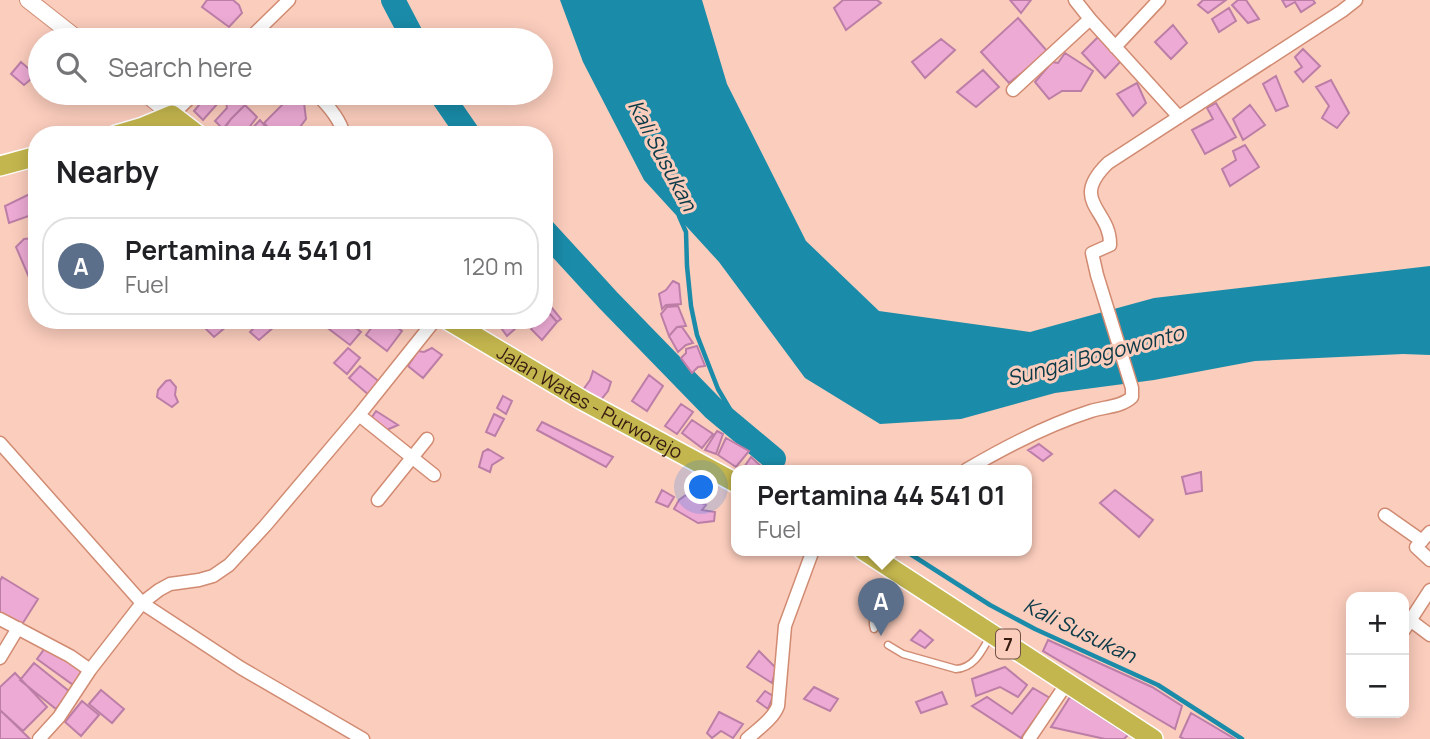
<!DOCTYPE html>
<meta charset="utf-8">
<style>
:root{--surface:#fff;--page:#f6f6f6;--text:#202124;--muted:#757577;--line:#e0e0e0;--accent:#7c3aed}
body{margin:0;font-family:Manrope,sans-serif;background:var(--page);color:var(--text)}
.controls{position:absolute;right:21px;bottom:21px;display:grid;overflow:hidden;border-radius:14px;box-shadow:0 4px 18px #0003}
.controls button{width:63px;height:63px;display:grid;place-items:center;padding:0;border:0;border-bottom:2px solid var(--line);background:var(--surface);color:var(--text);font:35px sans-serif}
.you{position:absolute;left:702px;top:488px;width:24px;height:24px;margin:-18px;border:5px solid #fff;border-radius:50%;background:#1a73e8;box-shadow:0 0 0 10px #1a73e833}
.badge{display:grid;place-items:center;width:46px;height:46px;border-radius:50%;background:var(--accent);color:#fff;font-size:23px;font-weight:700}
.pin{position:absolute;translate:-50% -58px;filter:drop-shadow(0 2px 4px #0008)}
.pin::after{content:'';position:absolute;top:37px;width:24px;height:21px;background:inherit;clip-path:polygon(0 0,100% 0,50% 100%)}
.popup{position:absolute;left:731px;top:465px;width:301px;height:91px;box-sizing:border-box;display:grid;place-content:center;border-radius:14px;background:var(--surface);filter:drop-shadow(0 2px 5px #0005);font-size:23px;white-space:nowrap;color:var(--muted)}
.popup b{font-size:26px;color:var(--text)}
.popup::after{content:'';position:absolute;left:50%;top:100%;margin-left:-14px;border:14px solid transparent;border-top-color:var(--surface)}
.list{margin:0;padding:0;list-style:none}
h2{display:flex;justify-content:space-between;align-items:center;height:91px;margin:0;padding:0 28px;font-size:30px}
h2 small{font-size:23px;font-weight:400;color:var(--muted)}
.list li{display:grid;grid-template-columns:46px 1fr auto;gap:21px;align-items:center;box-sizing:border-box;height:98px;margin:0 14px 14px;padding:0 14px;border:2px solid var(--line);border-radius:28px}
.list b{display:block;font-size:26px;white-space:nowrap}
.list p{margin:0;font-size:23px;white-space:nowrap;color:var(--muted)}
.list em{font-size:23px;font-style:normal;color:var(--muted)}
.icon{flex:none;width:38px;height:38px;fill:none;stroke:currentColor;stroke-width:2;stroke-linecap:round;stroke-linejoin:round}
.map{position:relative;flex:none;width:1430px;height:739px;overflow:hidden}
.search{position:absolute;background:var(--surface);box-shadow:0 4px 18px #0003;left:28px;top:28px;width:525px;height:77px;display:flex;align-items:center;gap:18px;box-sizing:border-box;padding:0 24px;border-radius:38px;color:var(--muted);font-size:26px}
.panel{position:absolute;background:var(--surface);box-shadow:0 4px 18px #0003;left:28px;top:126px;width:525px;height:203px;border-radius:28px}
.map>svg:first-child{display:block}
.water{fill:#1a8ca9}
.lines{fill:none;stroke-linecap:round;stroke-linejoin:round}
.stream{stroke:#1a8ca9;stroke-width:4.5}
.river{stroke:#1a8ca9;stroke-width:24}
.building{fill:#ecaad4;stroke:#bc7ea7;stroke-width:2}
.service-casing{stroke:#d18b72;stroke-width:9}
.minor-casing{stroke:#d18b72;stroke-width:15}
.secondary-casing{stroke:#d18b72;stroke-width:18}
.trunk-casing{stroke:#fff;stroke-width:22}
.service{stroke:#fff;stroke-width:6}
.minor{stroke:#fff;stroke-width:12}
.secondary{stroke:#fff;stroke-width:16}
.trunk{stroke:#c4b64e;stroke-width:19}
.labels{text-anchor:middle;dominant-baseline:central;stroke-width:6;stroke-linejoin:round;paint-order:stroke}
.shield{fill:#fbcdbd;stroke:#715045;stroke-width:2}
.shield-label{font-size:18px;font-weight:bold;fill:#361b11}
.street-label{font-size:19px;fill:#361b11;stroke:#fbcdbd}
.water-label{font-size:21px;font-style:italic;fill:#0a3a47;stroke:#fbcdbd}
</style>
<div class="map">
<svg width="1430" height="739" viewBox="0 0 1430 739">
<rect width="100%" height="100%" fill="#fbcdbd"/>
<!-- water -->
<path class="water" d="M560,0H702L727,84L806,241L879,311L1030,332L1154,298L1430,266V355L1403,354L1255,361L1154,380L1055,393L961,419L880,424L805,378L719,262L644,180L583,62Z"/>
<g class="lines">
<!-- stream -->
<path class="stream" d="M679,216L686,232L687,266L691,306L697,335L718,389L734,416L777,463L787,470
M904,550L990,605L1035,629L1158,685L1242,739"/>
<!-- river -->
<path class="river" d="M393,0L414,40
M440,93L469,135
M544,230L608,300L713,408L774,459"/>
</g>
<!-- building -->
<path class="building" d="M207,0H233L239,5L242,13L229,27L202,7Z
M843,0H877L881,3L846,30L834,8Z
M1010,0H1031L1021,13Z
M1203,0H1226L1208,13L1198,5Z
M1238,0H1246L1259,19L1248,23L1232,5Z
M1282,0H1313L1315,3L1301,12L1295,2L1286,7Z
M1229,8L1236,21L1219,32L1212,19Z
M1018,18L1048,52L1009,83L981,52Z
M1173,25L1187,43L1171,59L1155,42Z
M173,29L179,30L194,39L158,40L162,35Z
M1098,37L1121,61L1105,78L1082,53Z
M941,39L955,50L925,78L912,62Z
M1303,49L1320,66L1303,82L1295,72L1302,67L1295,57Z
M1065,53L1093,71L1081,91H1062L1049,99L1035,82L1052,62L1058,63Z
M21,62L36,75L24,85L11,74Z
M983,70L999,87L976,107L957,92Z
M1276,76L1288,106L1276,111L1263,84Z
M1331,80L1349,113L1337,128L1322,118L1329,106L1316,87Z
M1137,83L1146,103L1133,116L1117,94Z
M209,93H227L203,120L194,111Z
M259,93H278L269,102Z
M227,95H230L233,99L237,98L245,105L231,119L223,129L215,121L227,108L226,102L221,101Z
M288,99L304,103L306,119L294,135H275L264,123Z
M1216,103L1236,137L1205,154L1192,130L1213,119L1207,108Z
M245,105L257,117L247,130L242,135H220L231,119Z
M1250,105L1265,125L1243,140L1233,119Z
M260,120L268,130L263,135H250L248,133Z
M1245,145L1259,167L1230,186L1222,169L1236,160L1233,151Z
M34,192L37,200V213L9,223L5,206Z
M34,238L37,244V296L16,247L24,239Z
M673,281L679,284L681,304L666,305L662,309L659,294L666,290Z
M678,306L686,326L677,327L669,336L661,314L667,307Z
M552,308L561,319L557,322L550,314L544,312Z
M544,312L550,314L557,322L542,340L531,329L538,320H544Z
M213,320H233V321L214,337L205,328Z
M262,320H274L275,326L259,340L250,332Z
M323,320H345L361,332L350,345L321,323Z
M382,320H386L402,331L387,351L366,335L375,323L378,326Z
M501,320H525L507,336L499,325Z
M677,327H682L693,343L686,345L678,352L669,336Z
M697,346L705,366L698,367L692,373L681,358L686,353V349Z
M348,348L360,358L347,374L334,363Z
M432,348L442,355L423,378L408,366L418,351L424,352Z
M360,366L382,384L370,396L349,378Z
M593,371L611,382L608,391L600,401L583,390L590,380Z
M649,375L663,386L647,411L632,401Z
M170,380L176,387L175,395L178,402L172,407L157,397L158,390L166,381Z
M503,396L512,401L506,414L497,408Z
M681,404L693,412L677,434L665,426Z
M376,411L398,425L382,432L368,423Z
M494,414L504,419L495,436L486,432Z
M692,420L713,434L702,448L682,433Z
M542,422L613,457L606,467L537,430Z
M717,431L723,434L716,454L705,450Z
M726,438L749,451L736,467L718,455Z
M1039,444L1052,454L1043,461L1028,450Z
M488,449L503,458L492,465L490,472L479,467L483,452Z
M751,457L764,469L765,470H742Z
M1201,472L1202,491L1186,494L1182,477Z
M662,490L674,497L668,507L656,502Z
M1115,490L1153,520L1139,537L1100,503Z
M686,495L706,505L702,510L715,512L714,521L698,523L674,509L679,500Z
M2,577L38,599L21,626L0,613V581Z
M920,630L933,640L925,648L911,640Z
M1048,640L1152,687L1182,706L1175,729L1043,651Z
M48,644L87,671L76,687L37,659Z
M759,651L776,668L772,683L747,667Z
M34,663L70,692L56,709L20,680Z
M1005,667L1027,685L1018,697L1000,687L976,696L972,679Z
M15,673L47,707L23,731L0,710V687Z
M814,687L838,699L830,711L804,699Z
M1033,688L1050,698L1021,738L972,706L987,697L1012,714Z
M101,690L124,709L112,723L89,704Z
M765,691L773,696L768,709L757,701Z
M942,692L947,704L921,713L916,702Z
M1070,697L1128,735L1124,739H1105L1051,727Z
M82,701L99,715L81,736L65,722Z
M0,710L30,739H0Z
M719,712L743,724L733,738L721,731L712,738L707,733Z
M1191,713L1235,739H1184L1180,737Z"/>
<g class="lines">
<defs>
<path id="service" d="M874,629C868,612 888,589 897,575
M888,645L903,654L956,669C975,668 982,650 991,635"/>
<path id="minor" d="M1090,19L1179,117
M248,40L289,0
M1115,47L1159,0
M1013,90L1090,19L1075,0
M315,93C327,104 340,118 344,135
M172,115L195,93
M359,415L434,475
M0,443L142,603L241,668L363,739
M966,470C1005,447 1047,425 1091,411C1103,407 1122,407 1132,397V388L1097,275L1092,253L1110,245C1111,209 1068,202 1108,163L1342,11L1356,0
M378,500L427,439
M1385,515L1422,541
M1430,532L1416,547L1430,560
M0,619L70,656L90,670
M1410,620L1430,635
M1404,630L1430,590
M0,658L18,628
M39,739L59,717L90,670L142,603L159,590L170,584L199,580L213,576L229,565L265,526L359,415L435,320
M747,739C758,729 773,719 778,706L785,626L813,550
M1029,739L1067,683"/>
<path id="secondary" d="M28,0L79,40
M145,93L172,115"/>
<g id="trunk">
<path d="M116,135L143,127L172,115L198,135"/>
<path d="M0,166L37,156"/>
<path id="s1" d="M448,320L582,400L736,483"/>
<path d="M863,550L1153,739"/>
</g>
</defs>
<!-- service casing -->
<use href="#service" class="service-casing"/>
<!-- minor casing -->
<use href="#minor" class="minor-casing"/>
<!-- secondary casing -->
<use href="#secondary" class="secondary-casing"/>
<!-- trunk casing -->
<use href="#trunk" class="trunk-casing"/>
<!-- service -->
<use href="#service" class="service"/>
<!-- minor -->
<use href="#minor" class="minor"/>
<!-- secondary -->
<use href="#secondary" class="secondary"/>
<!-- trunk -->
<use href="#trunk" class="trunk"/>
</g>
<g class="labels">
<!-- shield labels -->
<rect class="shield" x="996" y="629.5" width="24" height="29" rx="5"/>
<g class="shield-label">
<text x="1008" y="644">7</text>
</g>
<!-- street labels -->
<g class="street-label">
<text stroke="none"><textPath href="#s1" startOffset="164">Jalan Wates - Purworejo</textPath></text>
</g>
<!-- water labels -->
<g class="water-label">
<text transform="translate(663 155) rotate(62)">Kali Susukan</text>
<text transform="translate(1095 355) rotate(-15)">Sungai Bogowonto</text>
<text transform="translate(1080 630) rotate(26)">Kali Susukan</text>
</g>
</g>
</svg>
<div class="controls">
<button>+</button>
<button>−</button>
</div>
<div class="you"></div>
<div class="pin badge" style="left:881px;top:636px;background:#5c6f8a">A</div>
<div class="popup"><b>Pertamina 44 541 01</b>Fuel</div>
<div class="search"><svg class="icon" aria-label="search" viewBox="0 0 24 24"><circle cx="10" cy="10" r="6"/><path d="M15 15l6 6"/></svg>Search here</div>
<section class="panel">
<h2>Nearby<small></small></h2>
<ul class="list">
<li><span class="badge" style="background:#5c6f8a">A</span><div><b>Pertamina 44 541 01</b><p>Fuel</p></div><em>120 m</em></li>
</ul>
</section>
</div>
